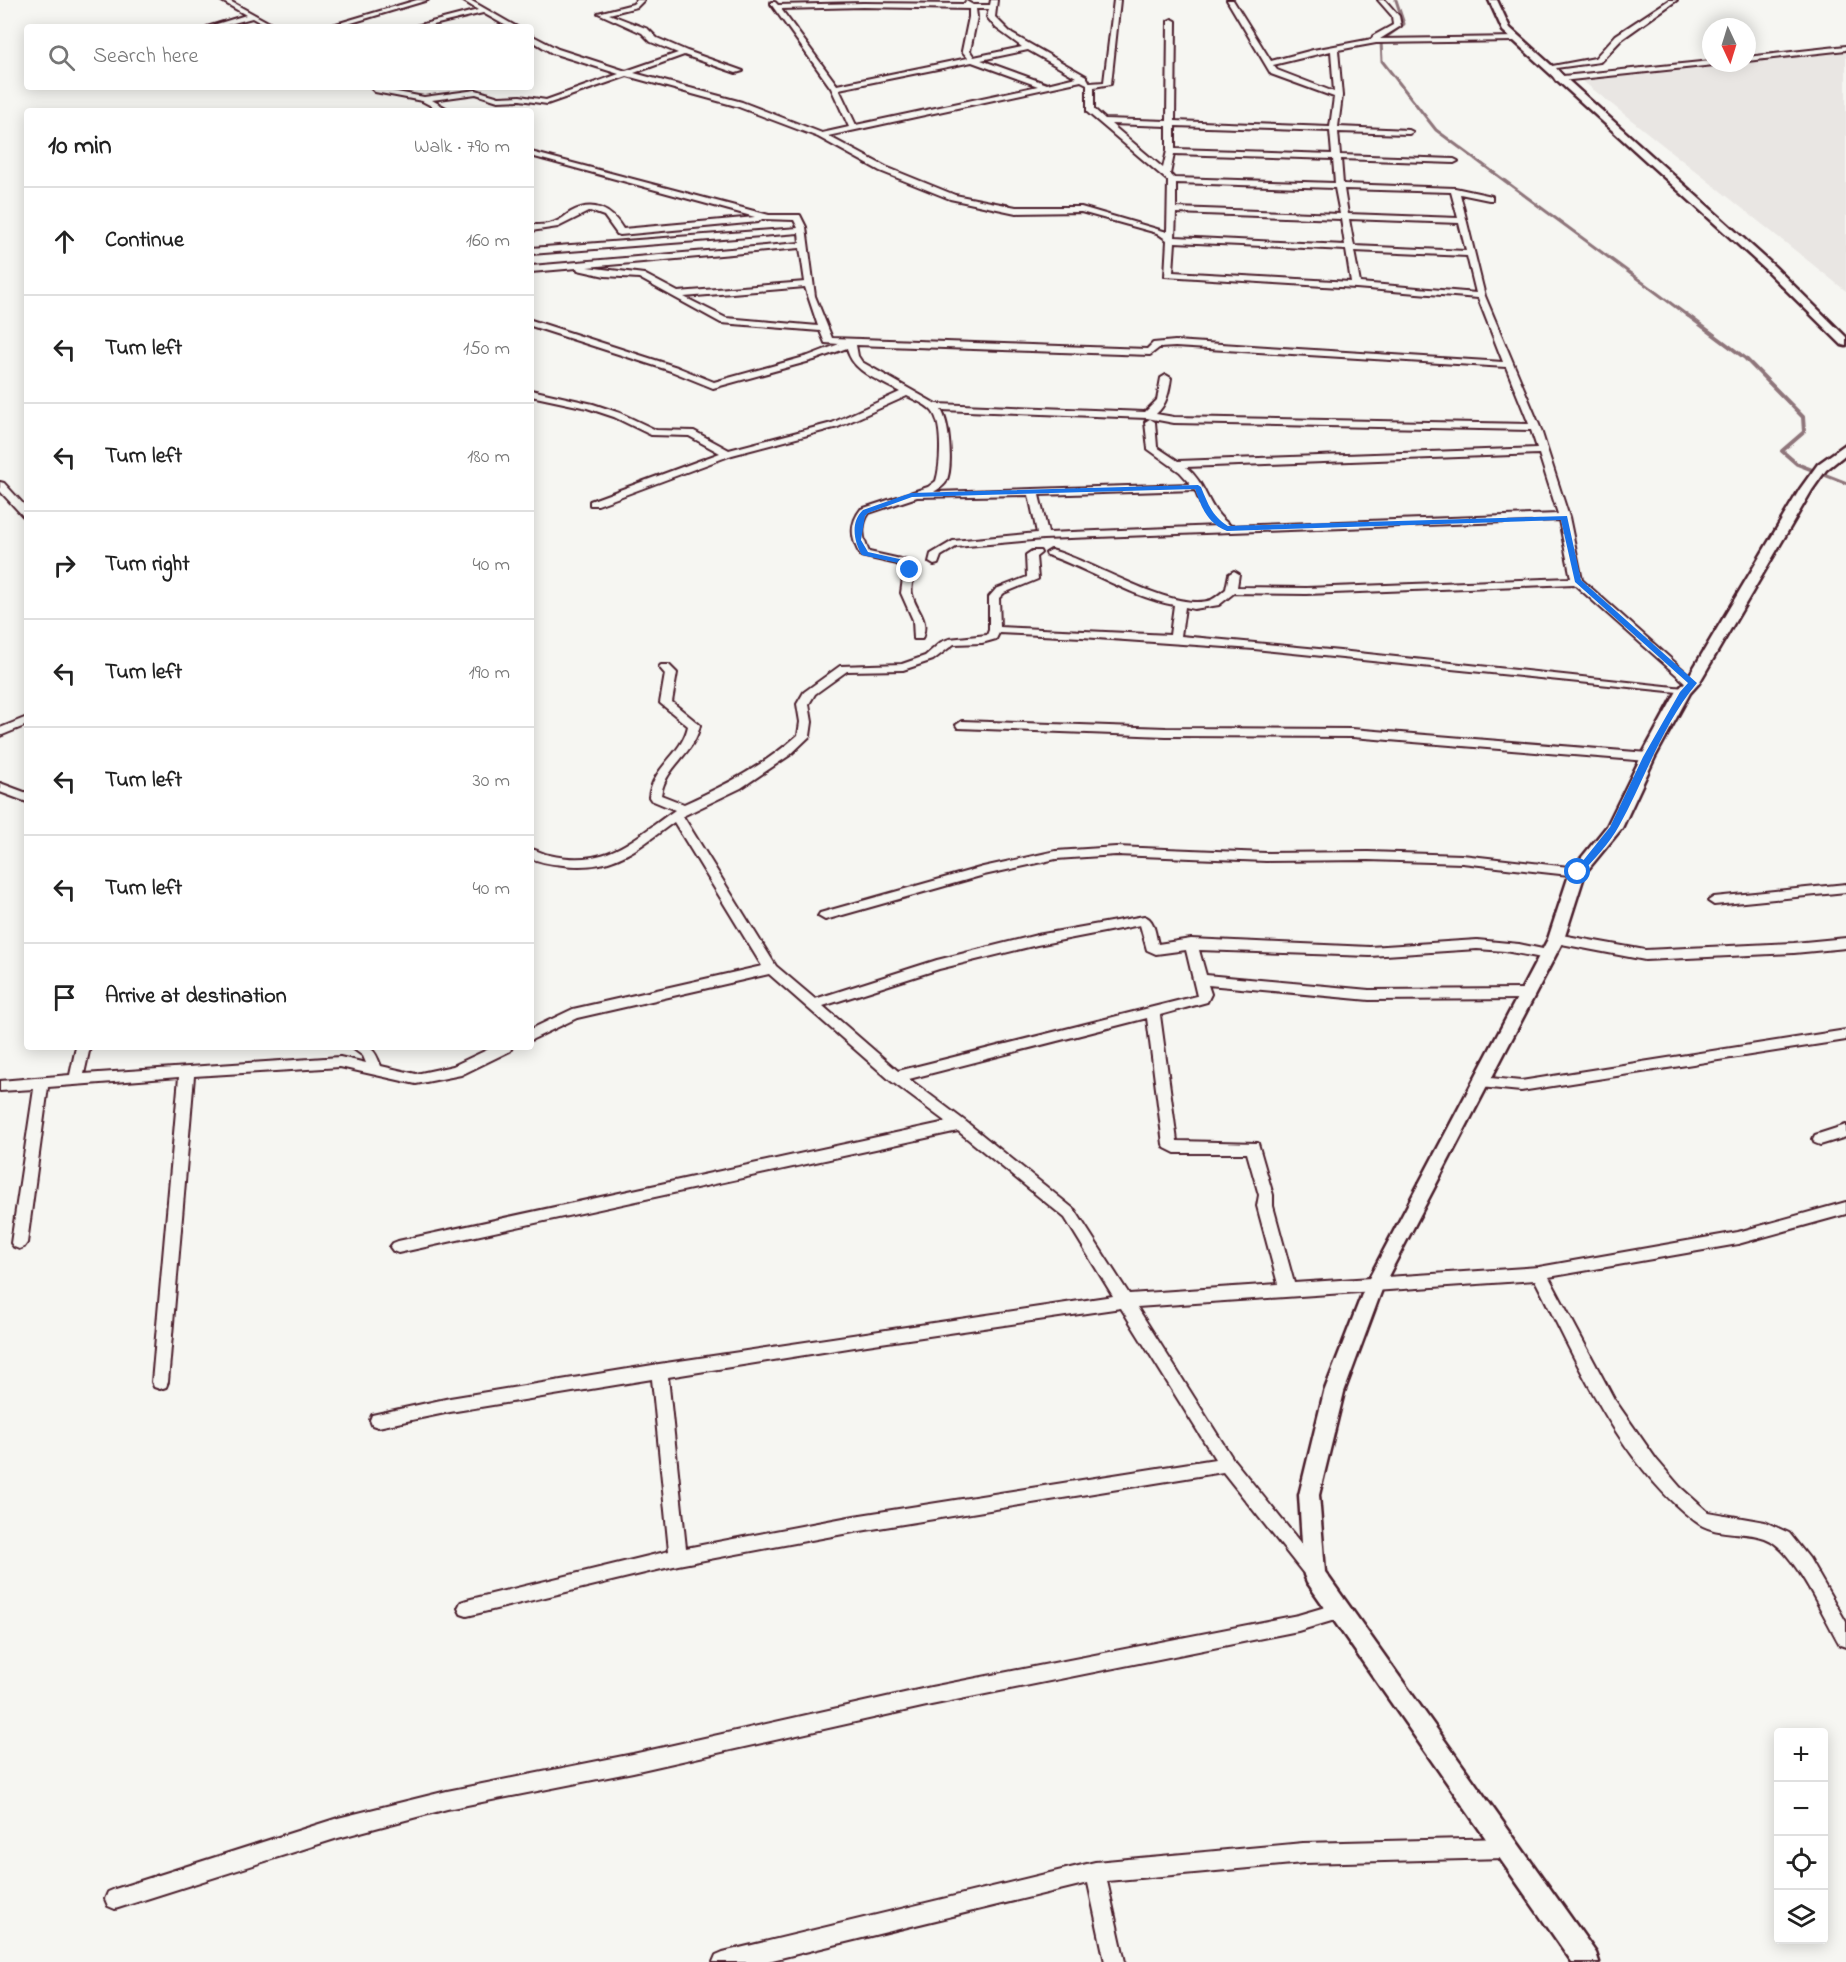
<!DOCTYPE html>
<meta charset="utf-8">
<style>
:root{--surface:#fff;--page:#f2f2f2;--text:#222;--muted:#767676;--line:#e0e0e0}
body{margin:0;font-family:"Indie Flower",sans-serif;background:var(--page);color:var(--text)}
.controls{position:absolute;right:18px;bottom:18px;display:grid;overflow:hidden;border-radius:6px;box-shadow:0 3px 15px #0003}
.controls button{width:54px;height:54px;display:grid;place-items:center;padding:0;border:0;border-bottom:2px solid var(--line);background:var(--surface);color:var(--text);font:30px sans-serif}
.compass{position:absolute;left:1702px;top:18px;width:54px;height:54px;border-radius:50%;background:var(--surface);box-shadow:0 3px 15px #0003;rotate:176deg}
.stop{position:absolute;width:18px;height:18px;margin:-14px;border:4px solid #1a73e8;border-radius:50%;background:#fff}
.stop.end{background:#1a73e8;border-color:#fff;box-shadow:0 2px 6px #0008}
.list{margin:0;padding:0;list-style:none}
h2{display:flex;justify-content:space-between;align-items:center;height:78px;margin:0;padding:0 24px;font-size:26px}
h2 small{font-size:20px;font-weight:400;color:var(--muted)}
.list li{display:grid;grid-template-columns:39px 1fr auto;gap:18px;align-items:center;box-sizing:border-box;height:108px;padding:0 24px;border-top:2px solid var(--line)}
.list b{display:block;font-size:22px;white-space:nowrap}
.list em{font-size:20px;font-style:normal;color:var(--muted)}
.icon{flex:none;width:33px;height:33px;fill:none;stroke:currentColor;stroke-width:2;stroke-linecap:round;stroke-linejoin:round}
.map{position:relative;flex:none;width:1846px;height:1962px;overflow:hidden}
.search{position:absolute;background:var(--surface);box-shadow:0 3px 15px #0003;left:24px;top:24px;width:510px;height:66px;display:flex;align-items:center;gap:15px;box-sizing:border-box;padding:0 21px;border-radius:6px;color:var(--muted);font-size:22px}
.panel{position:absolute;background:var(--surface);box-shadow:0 3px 15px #0003;left:24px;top:108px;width:510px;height:942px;border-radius:6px}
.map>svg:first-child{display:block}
.built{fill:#e9e6e3}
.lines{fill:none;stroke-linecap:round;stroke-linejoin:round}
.stream-far1{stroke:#8e747a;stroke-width:3}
.stream{stroke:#8e747a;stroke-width:4}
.minor-casing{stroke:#4a1f2b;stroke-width:4}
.tertiary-casing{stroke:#4a1f2b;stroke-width:5}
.minor{fill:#f6f6f2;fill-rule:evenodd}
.tertiary{fill:#f6f6f2;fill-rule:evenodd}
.route{fill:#1a73e8}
</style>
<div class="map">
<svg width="1846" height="1962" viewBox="0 0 1846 1962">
<rect width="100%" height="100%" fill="#f6f6f2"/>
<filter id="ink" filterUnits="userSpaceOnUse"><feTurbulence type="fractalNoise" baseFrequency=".0167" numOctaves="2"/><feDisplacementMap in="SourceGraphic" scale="12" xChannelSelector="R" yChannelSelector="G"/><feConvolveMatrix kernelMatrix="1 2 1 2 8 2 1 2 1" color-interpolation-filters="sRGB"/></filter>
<g filter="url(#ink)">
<!-- built -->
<path class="built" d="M1846,49V291L1580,79L1722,63H1747V60Z"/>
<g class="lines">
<!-- stream-far1 -->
<path class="stream-far1" d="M1396,0L1404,24L1381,41L1382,61L1436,130L1688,316"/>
<!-- stream -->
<path class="stream" d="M1686,314L1745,358L1803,417L1804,432L1782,451L1797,464L1846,483"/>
<defs>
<path id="minor" d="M220,0H228L277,27H268L252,18L219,27H207L246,15Z
M417,0H428L338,27H326Z
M462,0H470L517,27H508L483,13L425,27H412L478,10Z
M637,0H644L637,7L609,14L648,29L657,38L687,51L743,71L736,73L684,55L634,73L742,102L822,133L849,127L831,88L771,4V2H775L778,5L863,3L964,4L966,1L973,5H990L991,0H997L995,17L1012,34L1086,76L1090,83L1104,82L1114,0H1120L1111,84L1094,87V109L1105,119L1167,121L1168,21L1172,19L1176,21L1175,121L1330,127L1334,97L1271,74L1227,0H1233L1271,61L1313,50L1372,39L1373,36L1393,25L1392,16L1378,0H1385L1399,16L1401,26L1380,39L1519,37V41H1516L1376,43L1338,50L1342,96L1338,127L1409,130L1413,132L1409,134L1338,132L1340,155L1454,159L1458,161L1454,163L1341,159L1343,184L1455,188L1492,196V200H1489L1460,194L1485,296L1540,427L1569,517L1582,580L1698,683L1696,685H1688L1574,584L1306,594L1234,593L1219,605L1194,609L1185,607L1181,636L1340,651L1684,688L1690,691L1688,693L1254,649L1082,637L999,633L996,639L982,643L954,644L933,660L903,670L847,671L815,694L809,704L812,722L810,736L790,755L741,788L683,816L776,966L815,999L937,960L1037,935L1144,916C1155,919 1155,934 1158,944L1191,939L1370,947L1477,940L1519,944L1552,951L1554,954L1547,959L1505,951L1477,949L1370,956L1199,950L1206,975L1369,990L1527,989L1534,994L1527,999L1369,1000L1208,985L1211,994L1207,1002L1160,1015L1177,1141L1258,1143L1273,1195V1206L1294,1283L1539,1267L1738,1232L1846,1202V1214L1738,1244L1549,1277L1614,1399L1656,1459L1680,1487L1708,1512L1765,1522L1789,1533L1809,1558L1846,1622V1647L1840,1645C1824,1618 1794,1548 1765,1538C1743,1530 1715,1537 1695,1521C1620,1464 1577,1362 1535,1280L1137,1307L1233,1459L1320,1567L1323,1573L1320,1579L1314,1581L1308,1579L1223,1472L854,1532L678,1565L467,1616L461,1614L458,1608L461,1602L467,1600L669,1551L652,1379L450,1412L378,1427L372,1425L370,1420L372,1415L450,1398L659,1364L1113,1296L1065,1218L958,1131L398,1253L393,1251L390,1247L393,1243L398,1241L946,1122L891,1081L769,974L577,1018L531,1040V1029L573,1009L762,966L674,822C635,850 614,871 563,865C552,864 542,863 531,858V849C537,850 543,854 549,855C607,868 630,841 675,810L651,800L649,797C652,767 682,755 688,726L660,703L665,674L659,667L661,665H669L677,673L672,702L700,725C694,755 665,766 661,795L684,804C726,785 763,766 798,735L800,722L797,704L804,692L840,666L902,664L925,656L941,642L949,639L987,635L989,630V597L996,589L1027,577L1026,555L1032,551H1040L1041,553L1036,557L1038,579L1004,593L999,598L1000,627L1170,635L1174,605C1130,597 1090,569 1047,555L1046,553L1051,550C1091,560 1173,613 1211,600C1216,598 1221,593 1226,589L1229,574L1234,571L1239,574L1237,587L1306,588L1571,578L1559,520L1043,539L956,547L941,556L938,564L934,565L929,562L931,554L953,541L1037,533L1029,495L917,497L869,513C860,526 863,539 869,552L905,560L915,570C914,577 910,587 912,594C916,612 930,618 922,639H914L913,620L901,593L904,571L897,564L861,556C851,540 849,524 861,509L928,487L936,481C941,465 943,423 932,411C926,404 915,400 907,396L838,427L732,455L598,505H590V501L720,453L689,436L651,435L614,417L587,408L531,396V390L593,404L620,413L656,430L694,431L729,450L832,423L900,392C881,381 851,372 847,348L814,360L713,388L671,371L531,326V320L677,367L714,382L808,356L839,344L825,343L820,331L721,323L639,278L605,276L578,270L577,268L531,272V266L800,243L799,233L531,254V248L798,228L794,220L762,219L758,222L620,235L617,234L604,216L590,211L558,227L531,231V225C539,225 548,225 555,222C561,220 566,215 571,212C593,200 611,209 623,229L755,217L531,156V152L769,215H800L806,227L815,296L832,338L1147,349L1153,343L1175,341L1503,362L1478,298L1356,288L1165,276L1167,240L1157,233L1081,212L1016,213L950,199L880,171L818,137L736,106L627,76L547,104L520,100L498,101L476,94L432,100L451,111H441L422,101L375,92L370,87L424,97L476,90L499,97L520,96L546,100L619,74L552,53L531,40V35L558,49L626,71L678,53L651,42L642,33L598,13L633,4ZM863,7L969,9V17L962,51L968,58L837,85L781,9ZM976,9H989L987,17L996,28L1022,47L974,57L970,51L977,17ZM1028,50L1076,77L1047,84L981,60ZM1331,51L1334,92L1277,70L1273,65ZM972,62L1038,86L856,125L839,89ZM1081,81L1087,84V112L1168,181L1167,232L1081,207H1016L955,195L886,167L828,136ZM1111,124L1167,126V151L1163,168ZM1175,126L1330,131L1332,154L1175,149ZM1174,154L1333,159L1335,183L1174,178L1170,174ZM1176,183L1335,188L1340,214L1176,208ZM1344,189L1451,192L1458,218L1348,214ZM1176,213L1341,219L1345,245L1175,237ZM1349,219L1459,223L1466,251L1354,246ZM1175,242L1346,250L1351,282L1173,272ZM800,248L805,282L678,292L644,274L587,267ZM1354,251L1467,256L1476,293L1360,283ZM805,287L818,326L726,318L684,297ZM856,345L1150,355L1159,348L1175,347L1506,367L1529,424L1174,417L1156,414C1167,404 1169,392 1171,378L1166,375L1161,378L1157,400L1145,412L936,404L862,362L858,356ZM941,410L1147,418L1174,423L1531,430L1537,448L1178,461L1157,447L1155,422L1150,419L1145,422L1148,449L1180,472L1191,484L934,492C938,489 944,486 946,482C953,469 950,423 941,410ZM1539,454L1558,514L1231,526C1205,508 1209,486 1186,467ZM1195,490L1203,510L1218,526L1048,533L1039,495ZM1140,925L1147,950L1156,954L1186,950L1197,996L898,1071L823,1006L939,969L1037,945ZM1147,1018L1163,1144L1165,1148L1175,1153H1247L1259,1195L1257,1206L1278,1284L1129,1294L1075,1210L965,1121L909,1079ZM1121,1308L1215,1459L854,1516L686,1548L668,1377L867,1345Z
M1669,0H1677L1622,39L1600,62L1556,68L1563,76L1711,61V63H1715L1714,65L1561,81H1556L1547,67L1595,58L1616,35Z
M1846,46V50L1747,61V57Z
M0,482L4,483L27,508V517L23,516L0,491Z
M27,717V725L0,736V728Z
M962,721L1166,728L1352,729L1648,753L1654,757L1648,761L1352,737L1166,736L958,728L956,725Z
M0,783L27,793V802L0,792Z
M1116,847L1266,853L1368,852L1462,855L1578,868L1584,872L1578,876L1462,863L1368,860L1266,861L1116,855L1056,859L984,875L825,920L818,916L820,913L983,867L1056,851Z
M1846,884V892L1714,905L1708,901L1714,897Z
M1556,934L1645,950L1794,943L1846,938V948L1794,953L1645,960L1551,942L1549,939L1551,936Z
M1846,1030V1040L1521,1091L1480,1087L1475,1086L1473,1082L1475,1078L1480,1077L1521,1081Z
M76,1047H90L84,1074L340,1057L366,1063L363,1056L351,1047C372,1047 373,1046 381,1066L416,1074L453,1066L493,1047H512L510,1051L461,1075L416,1084L340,1067L194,1076L168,1382L166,1387L160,1389L154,1387L152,1382L179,1077L48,1087L27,1243L24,1247L19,1249L14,1247L11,1243L34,1089L0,1091V1081L70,1075Z
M1846,1125V1137L1820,1145L1815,1143L1813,1139L1815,1135Z
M1339,1603L1345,1605L1348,1611L1345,1617L1298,1631L931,1705L633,1772L447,1809L338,1838L115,1909L108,1906L105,1899L108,1892L115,1889L338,1818L447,1791L633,1754L931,1687L1298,1615Z
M1506,1838L1513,1841L1516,1848L1513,1855L1506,1858L1303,1863L1107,1881L1125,1962H1105L1088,1883L764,1962H713L716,1955L723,1952L1095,1862L1303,1843Z"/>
<path id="tertiary" d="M1489,0H1497L1510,28L1774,266L1846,337V346L1842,345L1766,270L1503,31Z
M1846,444V454L1826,470L1812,490L1699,683L1690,693L1655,757L1622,828L1585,873L1564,939L1384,1284L1344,1392L1319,1495L1325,1572L1596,1953L1599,1962H1572L1307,1582L1304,1575L1299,1495L1324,1392L1366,1284L1548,939L1570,872L1607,826L1641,757L1677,691L1686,681L1800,489L1818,464Z"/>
</defs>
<!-- minor casing -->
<use href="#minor" class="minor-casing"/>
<!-- tertiary casing -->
<use href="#tertiary" class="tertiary-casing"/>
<!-- minor -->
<use href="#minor" class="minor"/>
<!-- tertiary -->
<use href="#tertiary" class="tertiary"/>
</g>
</g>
<!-- route -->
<path class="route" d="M1198,485L1201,487C1208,504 1212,516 1228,526L1567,516L1581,580L1697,683C1662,725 1645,779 1619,826C1610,843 1594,859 1581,874L1574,872L1610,827L1643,757L1680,692L1688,683L1575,582L1561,520L1227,531C1207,523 1202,508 1195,489L912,497L868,513L865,516L861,540L868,552L904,560L914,570L910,572L898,563L862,555C854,542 850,522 863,510L911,493Z"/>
</svg>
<div class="controls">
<button>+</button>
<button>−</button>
<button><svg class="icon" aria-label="locate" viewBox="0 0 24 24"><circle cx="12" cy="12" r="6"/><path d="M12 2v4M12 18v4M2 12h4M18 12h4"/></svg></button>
<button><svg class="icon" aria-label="layers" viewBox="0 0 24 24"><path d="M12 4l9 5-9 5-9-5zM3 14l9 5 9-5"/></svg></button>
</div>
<svg class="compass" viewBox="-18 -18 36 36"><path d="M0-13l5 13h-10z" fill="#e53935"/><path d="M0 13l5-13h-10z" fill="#767676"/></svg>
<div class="stop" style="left:1578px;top:872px"></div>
<div class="stop end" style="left:910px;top:570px"></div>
<div class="search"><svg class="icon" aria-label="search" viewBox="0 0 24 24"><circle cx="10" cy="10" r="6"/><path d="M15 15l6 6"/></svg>Search here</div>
<section class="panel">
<h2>10 min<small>Walk · 790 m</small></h2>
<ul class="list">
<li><svg class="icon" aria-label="ahead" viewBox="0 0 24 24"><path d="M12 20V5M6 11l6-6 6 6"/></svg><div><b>Continue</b></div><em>160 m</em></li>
<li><svg class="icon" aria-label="left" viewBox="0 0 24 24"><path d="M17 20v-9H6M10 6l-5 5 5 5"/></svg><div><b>Turn left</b></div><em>150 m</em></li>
<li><svg class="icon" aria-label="left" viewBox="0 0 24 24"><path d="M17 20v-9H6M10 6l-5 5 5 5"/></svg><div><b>Turn left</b></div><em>180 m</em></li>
<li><svg class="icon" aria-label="right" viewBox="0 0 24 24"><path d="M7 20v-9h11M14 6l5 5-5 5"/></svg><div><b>Turn right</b></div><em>40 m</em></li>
<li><svg class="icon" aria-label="left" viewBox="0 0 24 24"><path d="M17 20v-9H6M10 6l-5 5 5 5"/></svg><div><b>Turn left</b></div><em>190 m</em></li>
<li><svg class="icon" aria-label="left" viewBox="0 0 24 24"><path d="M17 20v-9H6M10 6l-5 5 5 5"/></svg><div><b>Turn left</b></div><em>30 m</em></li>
<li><svg class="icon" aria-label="left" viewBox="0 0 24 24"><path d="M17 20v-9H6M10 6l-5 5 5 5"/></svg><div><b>Turn left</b></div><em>40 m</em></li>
<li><svg class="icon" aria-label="arrive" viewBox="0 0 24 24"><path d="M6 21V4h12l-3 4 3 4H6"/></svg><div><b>Arrive at destination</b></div></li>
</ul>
</section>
</div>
